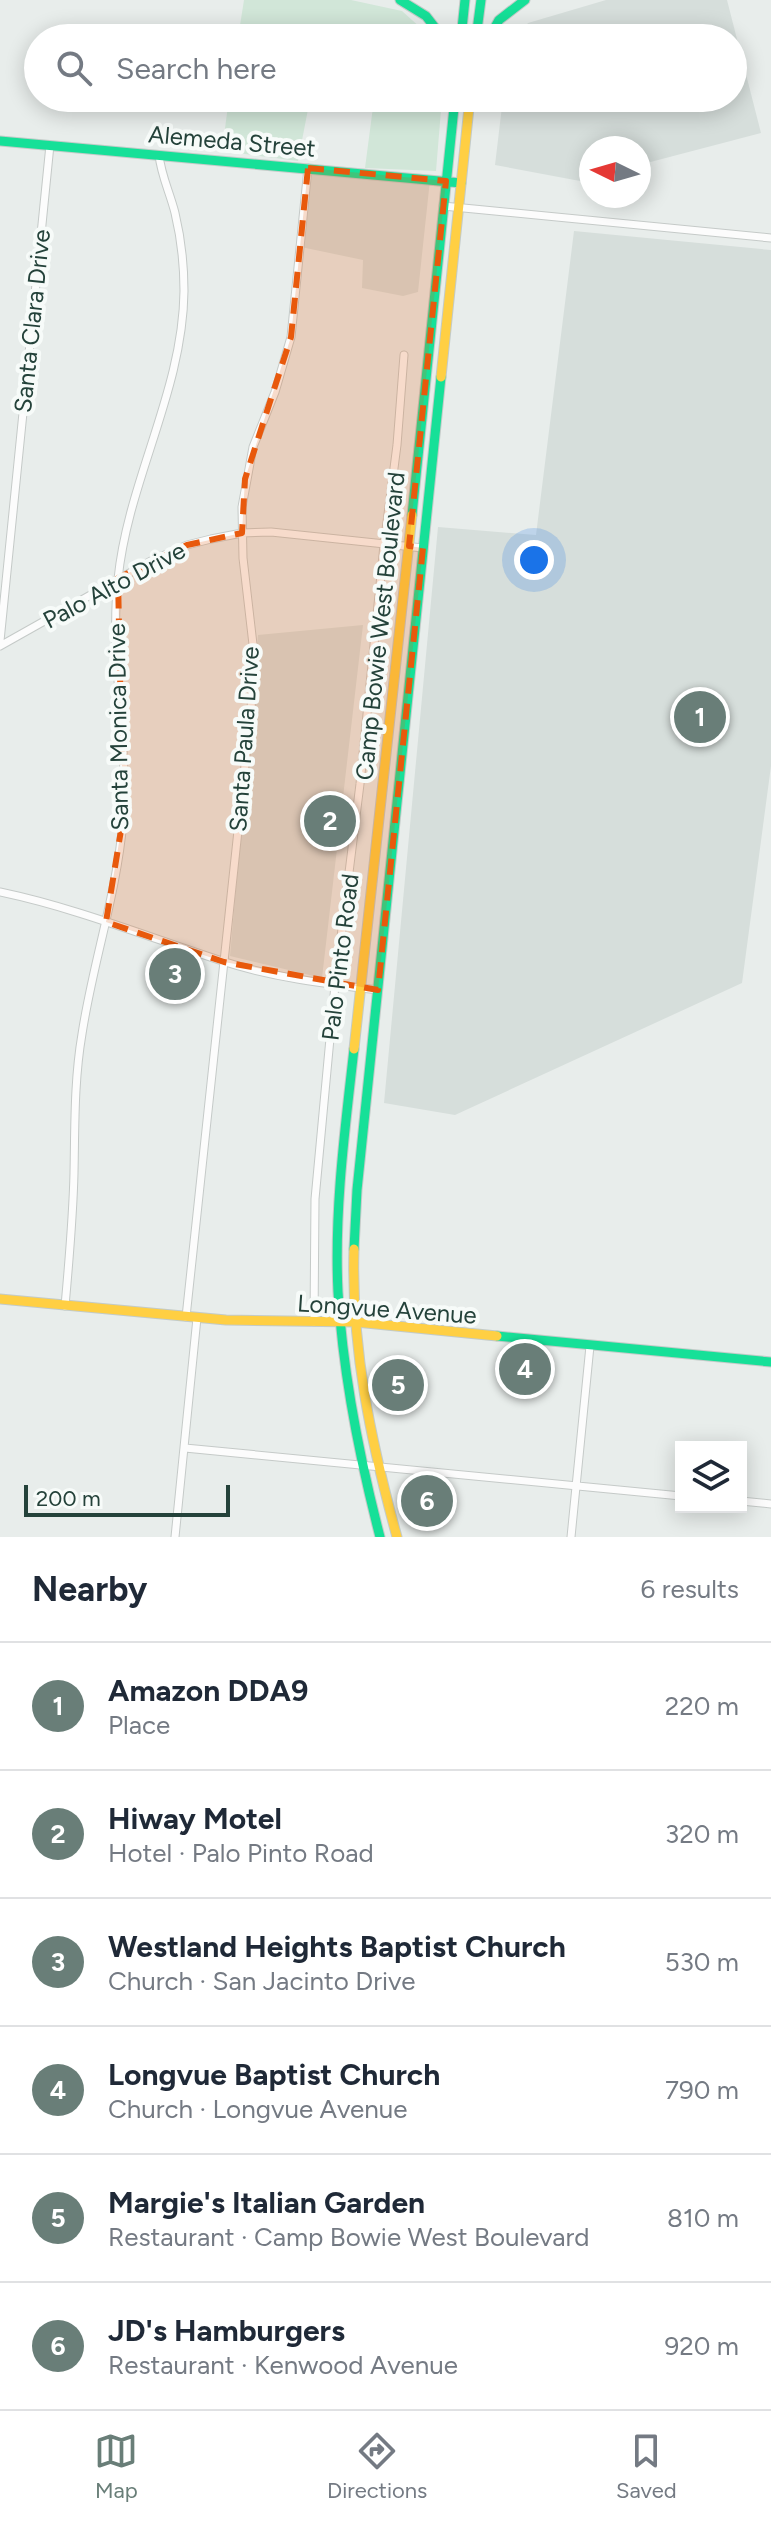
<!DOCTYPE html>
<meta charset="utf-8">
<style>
:root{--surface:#fff;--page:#f2f2f3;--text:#1f2937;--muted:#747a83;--line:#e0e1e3;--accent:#697e78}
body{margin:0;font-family:Figtree,sans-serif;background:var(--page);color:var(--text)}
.controls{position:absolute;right:24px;bottom:24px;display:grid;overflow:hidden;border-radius:0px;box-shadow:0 4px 20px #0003}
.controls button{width:72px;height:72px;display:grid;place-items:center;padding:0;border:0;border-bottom:2px solid var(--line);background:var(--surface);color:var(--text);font:40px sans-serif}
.compass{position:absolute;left:579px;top:136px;width:72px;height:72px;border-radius:50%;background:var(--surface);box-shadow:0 4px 20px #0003;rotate:275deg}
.scale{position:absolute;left:24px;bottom:20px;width:206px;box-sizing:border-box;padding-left:8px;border:4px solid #24423a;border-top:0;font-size:22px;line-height:28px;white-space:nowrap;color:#24423a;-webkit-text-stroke:6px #f7fbf9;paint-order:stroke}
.you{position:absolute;left:534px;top:560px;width:28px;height:28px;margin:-20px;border:6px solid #fff;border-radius:50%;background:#1a73e8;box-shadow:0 0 0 12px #1a73e833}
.badge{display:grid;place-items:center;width:52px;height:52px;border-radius:50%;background:var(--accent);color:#fff;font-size:26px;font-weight:700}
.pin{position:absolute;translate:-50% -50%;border:4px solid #fff;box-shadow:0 2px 8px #0006}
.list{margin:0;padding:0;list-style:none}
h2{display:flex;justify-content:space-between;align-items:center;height:104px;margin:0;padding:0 32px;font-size:34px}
h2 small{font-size:26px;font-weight:400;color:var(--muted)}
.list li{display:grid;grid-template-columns:52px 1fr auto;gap:24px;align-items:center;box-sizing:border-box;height:128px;padding:0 32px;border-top:2px solid var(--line)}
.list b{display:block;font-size:30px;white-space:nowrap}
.list p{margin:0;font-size:26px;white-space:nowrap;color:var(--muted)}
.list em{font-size:26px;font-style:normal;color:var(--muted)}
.icon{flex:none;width:44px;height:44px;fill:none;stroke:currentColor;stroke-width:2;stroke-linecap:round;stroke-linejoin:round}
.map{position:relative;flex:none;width:771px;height:1537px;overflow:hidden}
.search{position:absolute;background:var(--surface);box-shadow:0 4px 20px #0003;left:24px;right:24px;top:24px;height:88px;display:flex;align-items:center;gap:20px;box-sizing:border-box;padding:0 28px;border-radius:44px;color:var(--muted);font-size:30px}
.sheet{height:872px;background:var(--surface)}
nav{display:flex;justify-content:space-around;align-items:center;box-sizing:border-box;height:112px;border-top:2px solid var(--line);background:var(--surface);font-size:22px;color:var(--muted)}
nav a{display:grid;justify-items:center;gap:4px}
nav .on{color:var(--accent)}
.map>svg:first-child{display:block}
.built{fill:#d6dedb}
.green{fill:#d1e6d8}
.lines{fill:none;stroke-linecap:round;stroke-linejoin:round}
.street-casing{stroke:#c5cac8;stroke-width:9}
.fast-casing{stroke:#c3cbc8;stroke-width:11}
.slow-casing{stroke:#c3cbc8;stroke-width:11}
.street{stroke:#fcfcfc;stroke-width:7}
.fast{stroke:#16e098;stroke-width:9}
.slow{stroke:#ffcf43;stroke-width:9}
.marked{fill:#e8590c;fill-opacity:0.2;stroke:#e8590c;stroke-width:6;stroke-dasharray:16 10;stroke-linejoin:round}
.labels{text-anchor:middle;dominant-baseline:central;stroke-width:8;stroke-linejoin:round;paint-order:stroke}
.street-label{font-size:24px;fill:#24423a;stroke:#f7fbf9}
</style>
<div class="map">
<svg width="771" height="1537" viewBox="0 0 771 1537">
<rect width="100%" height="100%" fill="#e8edeb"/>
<!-- built -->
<path class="built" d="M606,0H727L761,133L639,165V148H591V178L580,181L495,165L503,98H733V38H518L528,23Z
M308,168L430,180L418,292L403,296L362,288L363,260L301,247Z
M574,231L771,250V766L742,983L455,1115L384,1103L438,527L536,535Z
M363,625L322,978L230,956L258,635Z"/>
<!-- green -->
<path class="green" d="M244,0H351L402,11L432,38H238Z
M229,98H442L436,171L365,168L373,107L310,99L298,161L222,151Z"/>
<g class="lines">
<defs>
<path id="street" d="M443,206L771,238
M0,641L50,145
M0,646L151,561L187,545L211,539L242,533L271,532L423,548
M0,892C76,908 148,937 222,961C271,977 326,984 378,990
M65,1306C69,1262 73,1217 74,1173C75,1126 74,1081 82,1034C93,962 117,893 123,821C129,740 109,659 118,579C128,480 183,391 184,291C184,264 181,238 175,213C170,193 161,175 159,155
M186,1317L251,709L254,653L243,558L242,507L253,447L275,392L291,337L308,168
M314,1322L315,1199L335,985L360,784L384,545L397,445L404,355
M185,1448L681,1496
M741,1501L771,1504
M175,1537L197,1318
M571,1537L590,1346"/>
<path id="fast" d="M400,0L426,16L443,38
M461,38L465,0
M476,38L481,0
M489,38L499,20L525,0
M0,141L461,183
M412,515L455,98
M354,1049C345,1129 334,1211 338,1292C343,1375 359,1456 380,1537
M354,1249L357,1190L441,377
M497,1336L771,1362"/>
<path id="slow" d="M441,377L470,98
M354,1049L412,515
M354,1249C351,1348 371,1442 397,1537
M0,1299L226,1320L356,1322L497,1336"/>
</defs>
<!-- street casing -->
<use href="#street" class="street-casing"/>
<!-- fast casing -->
<use href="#fast" class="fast-casing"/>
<!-- slow casing -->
<use href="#slow" class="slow-casing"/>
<!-- street -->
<use href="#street" class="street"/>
<!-- fast -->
<use href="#fast" class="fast"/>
<!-- slow -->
<use href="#slow" class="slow"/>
</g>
<!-- marked area -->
<path class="marked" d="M308,168L446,181L409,546L423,548L378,990L224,962L106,922L123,818L118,578L187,545L242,533L245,479L291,337Z"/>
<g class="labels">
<!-- street labels -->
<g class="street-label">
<text transform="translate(232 141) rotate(5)">Alemeda Street</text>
<text transform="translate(32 321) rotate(-84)">Santa Clara Drive</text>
<text transform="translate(114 585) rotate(-28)">Palo Alto Drive</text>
<text transform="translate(380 626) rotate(-84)">Camp Bowie West Boulevard</text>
<text transform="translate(118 727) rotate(-91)">Santa Monica Drive</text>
<text transform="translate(244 739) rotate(-86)">Santa Paula Drive</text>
<text transform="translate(340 957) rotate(-83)">Palo Pinto Road</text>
<text transform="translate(387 1309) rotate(4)">Longvue Avenue</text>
</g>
</g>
</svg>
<div class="controls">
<button><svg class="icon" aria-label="layers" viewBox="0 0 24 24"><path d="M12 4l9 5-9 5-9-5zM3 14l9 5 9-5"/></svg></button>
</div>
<svg class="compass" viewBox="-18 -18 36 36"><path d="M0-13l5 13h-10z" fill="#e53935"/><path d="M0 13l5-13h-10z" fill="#747a83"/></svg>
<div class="scale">200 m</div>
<div class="you"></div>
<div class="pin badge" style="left:700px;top:717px">1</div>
<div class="pin badge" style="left:330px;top:821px">2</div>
<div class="pin badge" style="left:175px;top:974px">3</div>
<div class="pin badge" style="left:525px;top:1369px">4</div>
<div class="pin badge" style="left:398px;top:1385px">5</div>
<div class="pin badge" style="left:427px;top:1501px">6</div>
<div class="search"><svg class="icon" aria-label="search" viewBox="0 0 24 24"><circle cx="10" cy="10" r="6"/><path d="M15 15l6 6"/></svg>Search here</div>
</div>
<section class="sheet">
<h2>Nearby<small>6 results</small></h2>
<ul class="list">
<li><span class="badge">1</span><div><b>Amazon DDA9</b><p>Place</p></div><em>220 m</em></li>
<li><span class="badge">2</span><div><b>Hiway Motel</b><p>Hotel · Palo Pinto Road</p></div><em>320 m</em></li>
<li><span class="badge">3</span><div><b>Westland Heights Baptist Church</b><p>Church · San Jacinto Drive</p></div><em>530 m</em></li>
<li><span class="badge">4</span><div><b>Longvue Baptist Church</b><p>Church · Longvue Avenue</p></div><em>790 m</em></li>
<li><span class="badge">5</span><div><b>Margie's Italian Garden</b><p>Restaurant · Camp Bowie West Boulevard</p></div><em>810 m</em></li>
<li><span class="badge">6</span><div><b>JD's Hamburgers</b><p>Restaurant · Kenwood Avenue</p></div><em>920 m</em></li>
</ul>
</section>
<nav>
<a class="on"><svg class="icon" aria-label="map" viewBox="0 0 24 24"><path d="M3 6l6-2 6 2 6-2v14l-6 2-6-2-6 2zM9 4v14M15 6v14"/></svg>Map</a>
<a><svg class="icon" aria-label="directions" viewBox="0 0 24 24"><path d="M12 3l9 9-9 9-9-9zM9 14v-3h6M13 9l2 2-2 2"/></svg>Directions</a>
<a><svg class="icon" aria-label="saved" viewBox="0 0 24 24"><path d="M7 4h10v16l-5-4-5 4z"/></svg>Saved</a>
</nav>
